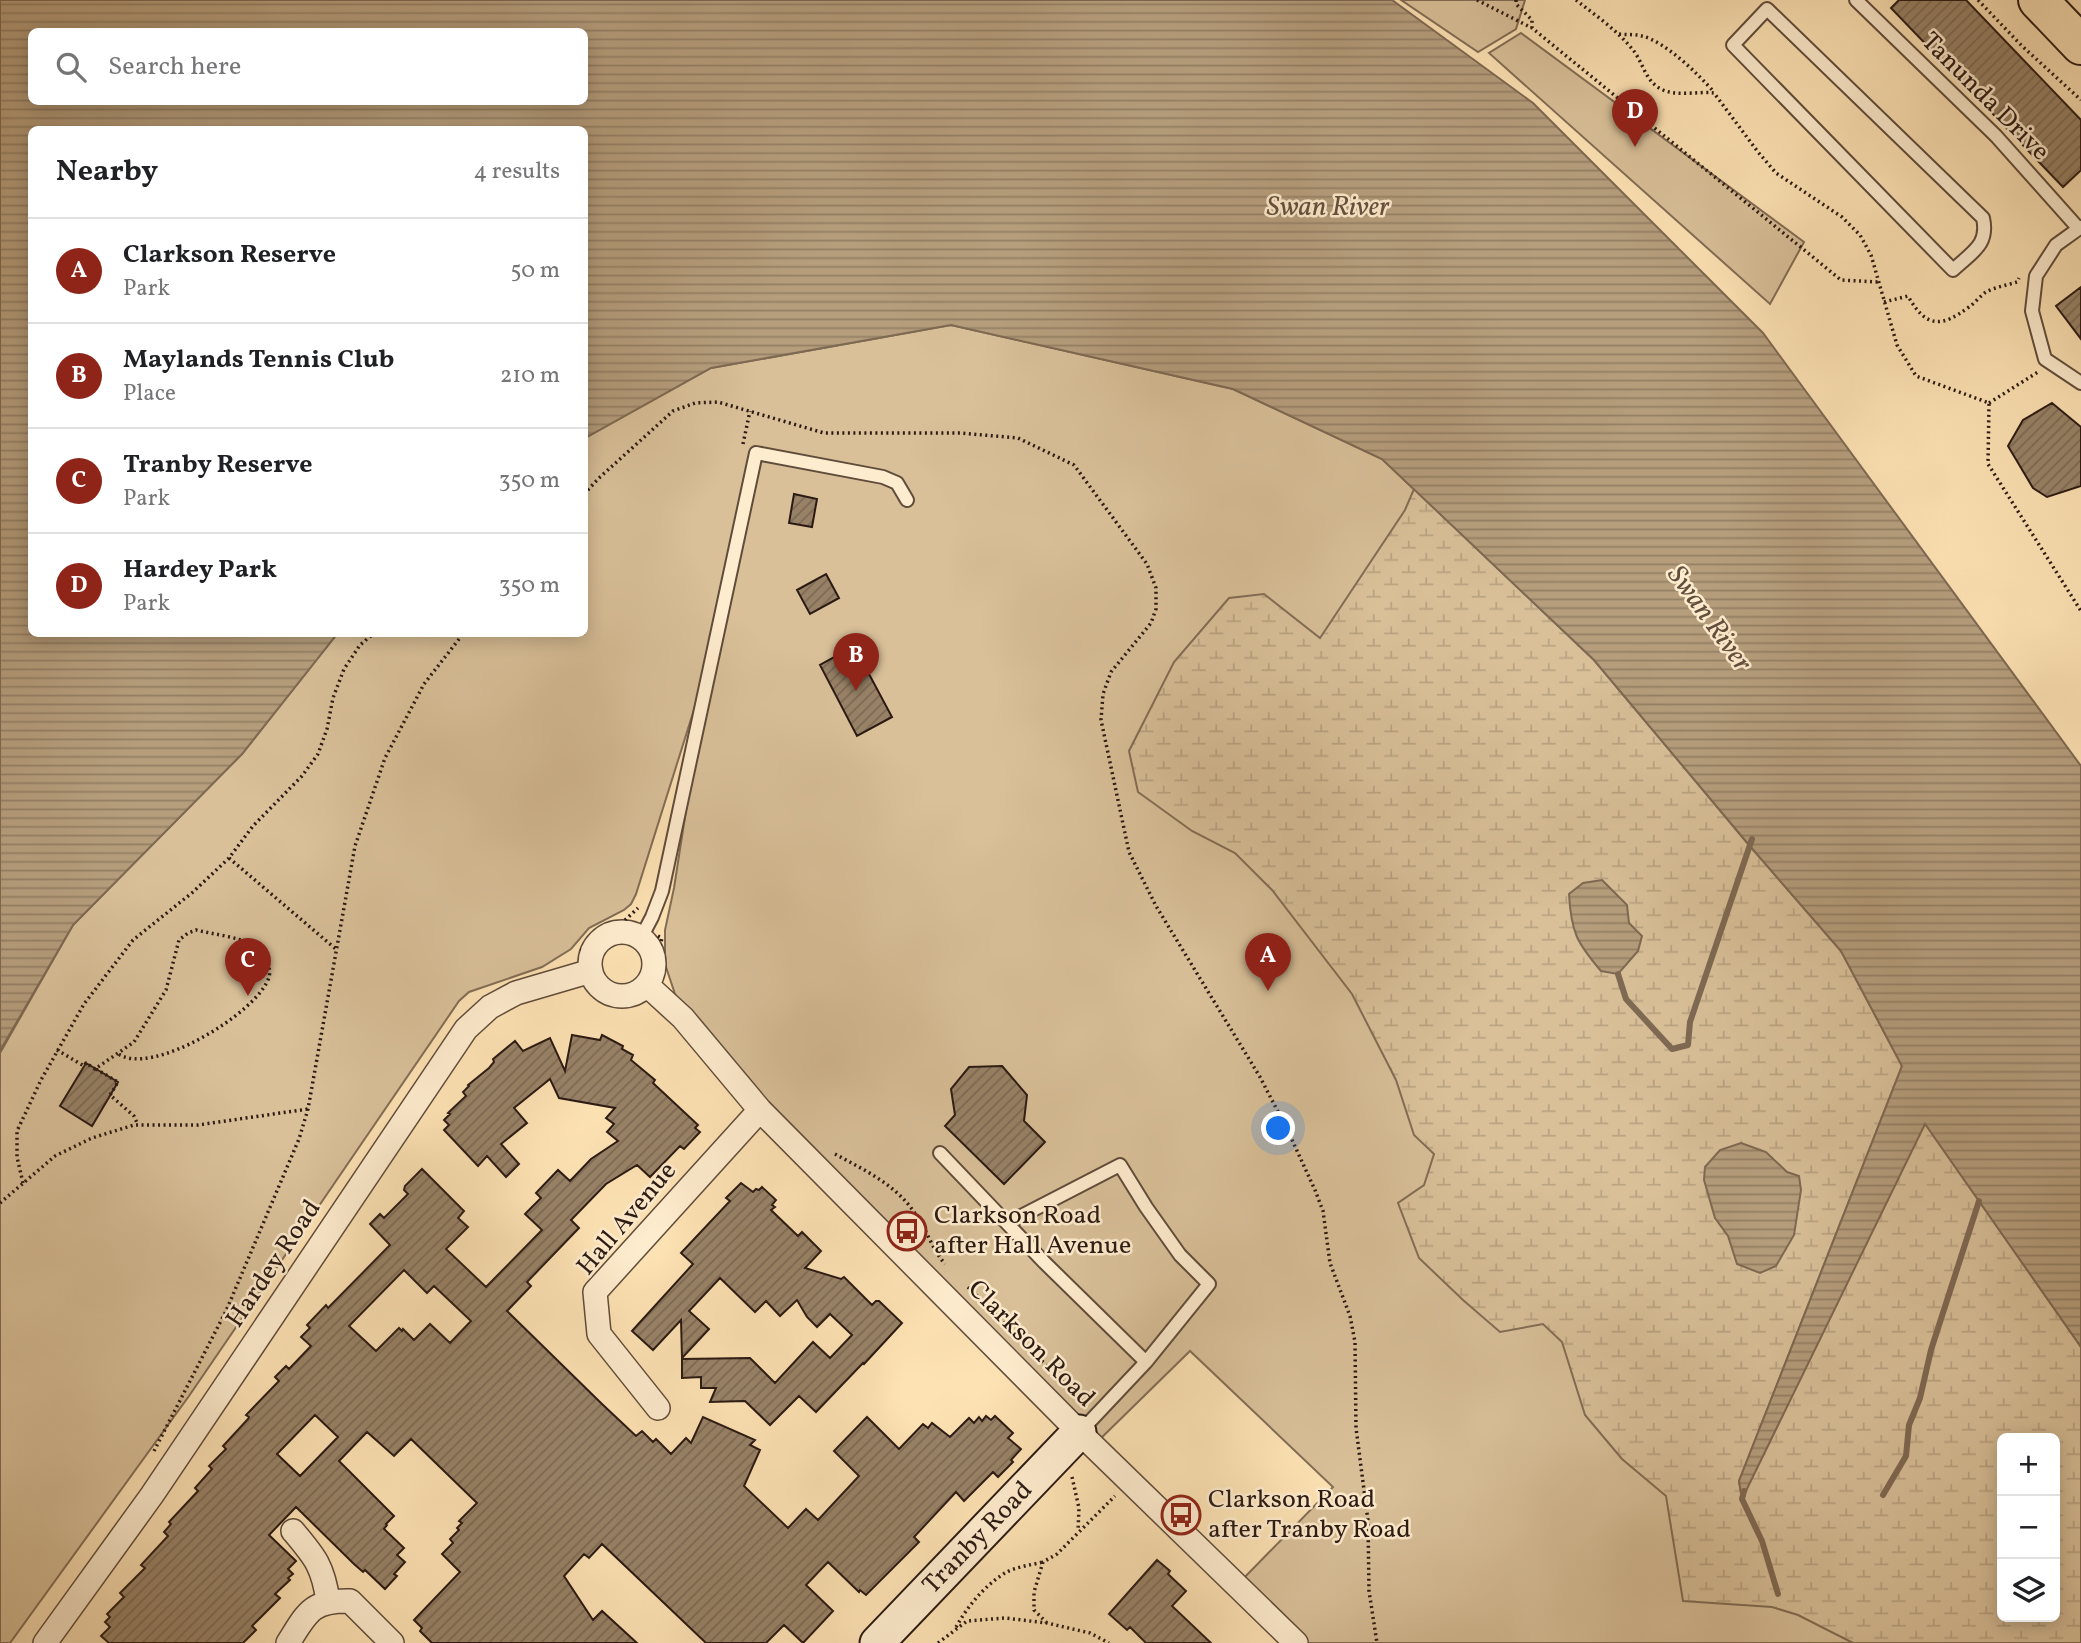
<!DOCTYPE html>
<meta charset="utf-8">
<style>
:root{--surface:#fff;--page:#f2f2f2;--text:#202124;--muted:#757577;--line:#e0e0e0;--accent:#8f2418}
body{margin:0;font-family:Vollkorn,serif;background:var(--page);color:var(--text)}
.controls{position:absolute;right:21px;bottom:21px;display:grid;overflow:hidden;border-radius:10px;box-shadow:0 4px 18px #0003}
.controls button{width:63px;height:63px;display:grid;place-items:center;padding:0;border:0;border-bottom:2px solid var(--line);background:var(--surface);color:var(--text);font:35px sans-serif}
.you{position:absolute;left:1279px;top:1129px;width:24px;height:24px;margin:-18px;border:5px solid #fff;border-radius:50%;background:#1a73e8;box-shadow:0 0 0 10px #1a73e833}
.badge{display:grid;place-items:center;width:46px;height:46px;border-radius:50%;background:var(--accent);color:#fff;font-size:23px;font-weight:700}
.pin{position:absolute;translate:-50% -58px;filter:drop-shadow(0 2px 4px #0008)}
.pin::after{content:'';position:absolute;top:37px;width:24px;height:21px;background:inherit;clip-path:polygon(0 0,100% 0,50% 100%)}
.list{margin:0;padding:0;list-style:none}
h2{display:flex;justify-content:space-between;align-items:center;height:91px;margin:0;padding:0 28px;font-size:30px}
h2 small{font-size:23px;font-weight:400;color:var(--muted)}
.list li{display:grid;grid-template-columns:46px 1fr auto;gap:21px;align-items:center;box-sizing:border-box;height:105px;padding:0 28px;border-top:2px solid var(--line)}
.list b{display:block;font-size:26px;white-space:nowrap}
.list p{margin:0;font-size:23px;white-space:nowrap;color:var(--muted)}
.list em{font-size:23px;font-style:normal;color:var(--muted)}
.icon{flex:none;width:38px;height:38px;fill:none;stroke:currentColor;stroke-width:2;stroke-linecap:round;stroke-linejoin:round}
.map{position:relative;flex:none;width:2081px;height:1643px;overflow:hidden}
.search{position:absolute;background:var(--surface);box-shadow:0 4px 18px #0003;left:28px;top:28px;width:560px;height:77px;display:flex;align-items:center;gap:18px;box-sizing:border-box;padding:0 24px;border-radius:10px;color:var(--muted);font-size:26px}
.panel{position:absolute;background:var(--surface);box-shadow:0 4px 18px #0003;left:28px;top:126px;width:560px;height:511px;border-radius:10px}
.map>svg:first-child{display:block}
.green{fill:#d9c099;stroke:#826d56;stroke-width:2;fill-rule:evenodd}
.wetland{fill:url(#wetland-marsh);stroke:#826d56;stroke-width:2;fill-rule:evenodd}
.water{fill:url(#water-rules);stroke:#7e6953;stroke-width:2;fill-rule:evenodd}
.lines{fill:none;stroke-linecap:round;stroke-linejoin:round}
.stream{stroke:#7e6953;stroke-width:6}
.building{fill:url(#building-hatch);stroke:#2b1a13;stroke-width:2;fill-rule:evenodd}
.lane-casing{stroke:#604c3b;stroke-width:16}
.street-casing{stroke:#604c3b;stroke-width:26}
.secondary-casing{stroke:#2b1a13;stroke-width:37}
.highway-casing{stroke:#2b1a13;stroke-width:42}
.path{stroke:#2b1a13;stroke-width:3.5;stroke-dasharray:2 3.5;stroke-linecap:butt}
.lane{stroke:#feecce;stroke-width:12}
.street{stroke:#feecce;stroke-width:23}
.secondary{stroke:#feecce;stroke-width:33}
.highway{stroke:#fde2b4;stroke-width:38}
.labels{text-anchor:middle;dominant-baseline:central;stroke-width:5;stroke-linejoin:round;paint-order:stroke}
.street-label{font-size:26px;fill:#2b1a13;stroke:#feecce}
.poi-label{font-size:26px;fill:#2b1a13;stroke:#feecce;text-anchor:start}
.water-label{font-size:28px;font-style:italic;fill:#634f3d;stroke:#feecce}
</style>
<div class="map">
<svg width="2081" height="1643" viewBox="0 0 2081 1643">
<defs>
<pattern id="wetland-marsh" width="20" height="14" patternUnits="userSpaceOnUse" patternTransform="scale(1.75)"><rect width="20" height="14" fill="#d9c099"/><path d="M1 5h8M5 5V1M11 12h8M15 12V8" fill="none" stroke="#baa483"/></pattern>
<pattern id="water-rules" width="6" height="5" patternUnits="userSpaceOnUse" patternTransform="scale(1.75)"><rect width="6" height="5" fill="#b69e7d"/><path d="M0 2.5h6" fill="none" stroke="#948065"/></pattern>
<pattern id="building-hatch" width="6" height="6" patternUnits="userSpaceOnUse" patternTransform="scale(1.75)"><rect width="6" height="6" fill="#988267"/><path d="M-1 1l2-2M0 6l6-6M5 7l2-2" fill="none" stroke="#7c6a54"/></pattern>
</defs>
<rect width="100%" height="100%" fill="#fde2b4"/>
<filter id="stains"><feTurbulence type="fractalNoise" baseFrequency=".00286" numOctaves="4"/><feColorMatrix values="0 0 0 0 .2 0 0 0 0 .09 0 0 0 0 .02 0 0 0 .5 -.17"/></filter>
<radialGradient id="worn" r=".72"><stop offset=".6" stop-color="#630" stop-opacity="0"/><stop offset="1" stop-color="#630" stop-opacity=".3"/></radialGradient>
<!-- green -->
<path class="green" d="M1401,0H1525L1516,29L1478,52Z
M1521,33L1804,242L1770,304L1489,53Z
M951,325L1233,389L1382,459L1594,660L1902,1066L1739,1481L1925,1123L2081,1347V1643H1302L1237,1585L1333,1487L1190,1351L1093,1446L683,1018L665,964V930L674,888L709,662L636,894L631,904L624,910L589,928L571,949L542,967L469,992L459,1001L189,1396L10,1643H0V1053L73,925L242,754L337,634H584L585,438L711,368ZM2002,1438H2055V1617H2002Z"/>
<!-- wetland -->
<path class="wetland" d="M1414,489L1594,660L1749,845L1841,951L1902,1066L1739,1481L1742,1498L1925,1123L2081,1347V1643H1853L1798,1615L1772,1607L1683,1601L1666,1496L1622,1459L1585,1415L1562,1342L1543,1324L1500,1332L1463,1300L1419,1258L1398,1203L1424,1185L1434,1154L1414,1135L1396,1080L1352,994L1272,890L1235,853L1192,831L1138,792L1129,751L1174,662L1229,598L1264,594L1320,638L1405,510ZM2002,1438H2055V1617H2002Z"/>
<!-- water -->
<path class="water" d="M0,0H1392L1533,103L1763,333L2081,766V1347L1925,1124L1742,1499L1739,1481L1902,1066L1841,951L1749,845L1594,660L1382,459L1233,389L951,325L711,368L585,438L584,130H32V634H337L242,754L73,925L0,1051ZM32,32H584V102H32Z
M1602,880L1627,905L1629,923L1642,936L1638,951L1618,974L1601,971C1577,943 1571,932 1569,894L1583,883Z
M1741,1143L1766,1152L1787,1172L1799,1176L1801,1190L1794,1235L1776,1266L1760,1273L1737,1264L1728,1236L1715,1218L1704,1180L1705,1167L1720,1150Z"/>
<g class="lines">
<!-- stream -->
<path class="stream" d="M1618,974L1626,999L1672,1049L1688,1045L1690,1022L1752,839
M1744,1491L1742,1499L1762,1541L1778,1594
M1883,1495L1906,1456L1909,1425L1920,1398L1931,1350L1979,1201"/>
</g>
<!-- building -->
<path class="building" d="M1899,0H1966L2081,120V170L2063,187L1891,8Z
M2081,287V339L2056,306Z
M2052,403L2081,427V486L2047,497L2033,488L2008,446L2023,420Z
M794,494L817,499L812,527L789,523Z
M826,574L839,598L810,614L797,590Z
M854,646L892,717L857,736L820,665Z
M572,1035L600,1040L602,1035L623,1046L622,1049L633,1055L631,1060L655,1080L653,1083L698,1125L695,1128L700,1132L684,1149L680,1146L650,1177L637,1165L606,1184L571,1220L579,1228L527,1282L531,1286L507,1311L602,1404L636,1436L642,1431L653,1442L656,1439L671,1454L686,1438L691,1443L703,1417L755,1440L750,1445L760,1450L744,1486L788,1528L806,1509L818,1520L859,1476L834,1451L867,1417L899,1449L923,1424L928,1428L932,1423L950,1437L969,1418L974,1423L979,1417L982,1421L986,1416L991,1420L995,1416L1013,1433L1008,1438L1021,1449L1011,1460L1013,1462L998,1477L993,1472L964,1501L956,1492L914,1537L919,1542L866,1595L860,1590L859,1592L828,1562L806,1585L833,1611L803,1643L784,1625L766,1643H706L602,1544L589,1558L584,1554L564,1576L593,1620L602,1611L637,1643H432L420,1631L422,1628L414,1620L460,1572L442,1554L453,1543L450,1539L459,1530L457,1528L462,1523L459,1521L477,1503L411,1439L394,1456L367,1432L339,1461L394,1516L386,1524L387,1525L384,1529L404,1548L397,1555L405,1562L394,1574L397,1576L385,1589L365,1570L363,1572L354,1564L296,1507L269,1535L296,1561L288,1569L293,1574L288,1578L290,1580L275,1594L280,1598L252,1626L256,1630L243,1643H109L101,1636L110,1627L105,1622L110,1617L107,1614L124,1597L120,1593L145,1568L141,1565L168,1536L164,1532L171,1524L169,1522L198,1491L195,1488L212,1469L209,1466L226,1449L223,1446L248,1419L249,1417L246,1415L279,1381L275,1377L286,1366L289,1369L311,1346L301,1337L310,1328L307,1325L326,1305L328,1308L390,1245L370,1224L380,1214L384,1218L408,1194L404,1190L405,1186L422,1169L464,1211L458,1218L468,1227L446,1249L486,1287L542,1230L525,1214L541,1198L536,1193L558,1170L570,1181L591,1159L618,1141L607,1132L614,1124L606,1118L615,1108L559,1098L550,1079L514,1108L527,1123L501,1144L519,1164L506,1177L487,1156L478,1166L444,1130L449,1125L444,1120L450,1114L448,1113L466,1096L463,1092L469,1086L468,1085L489,1068L494,1062L493,1059L515,1041L523,1051L550,1038L565,1071ZM404,1270L427,1293L434,1286L471,1321L450,1343L430,1324L414,1340L403,1329L402,1331L399,1328L376,1351L349,1326ZM315,1415L338,1437L300,1476L277,1454Z
M86,1063L118,1082L92,1126L60,1106Z
M1002,1066L1027,1095L1024,1121L1045,1142L1004,1184L945,1126L955,1115L951,1089L969,1067Z
M741,1183L753,1192L756,1189L759,1190L762,1187L776,1200L772,1205L775,1207L771,1210L798,1236L802,1232L821,1251L805,1268L841,1279L844,1277L872,1305L876,1301H879L902,1323L864,1364L863,1363L816,1412L799,1396L770,1425L745,1401L710,1402L716,1388H701V1377L682,1378V1359L750,1358L775,1383L813,1342L830,1358L852,1335L830,1314L817,1327L807,1317L797,1300L780,1316L766,1301L755,1312L720,1278L689,1311L709,1329L682,1358L681,1320L653,1350L632,1331L693,1264L681,1253L730,1201L726,1198Z
M1157,1560L1170,1571L1168,1574L1186,1591L1172,1606L1211,1643H1146L1130,1627L1127,1630L1109,1614Z"/>
<g class="lines">
<defs>
<path id="lane" d="M1856,0L1996,136L2079,229
M1767,9L1983,218C1989,245 1972,252 1953,270L1733,45Z
M2081,227L2056,245L2036,276L2032,311L2045,359L2081,383
M641,938L652,917L662,891L756,453L883,477L897,483L907,500
M940,1153L1044,1262L1146,1362L1081,1431
M1008,1223L1120,1165L1146,1207L1180,1255L1209,1284L1146,1362"/>
<path id="street" d="M590 964a32 32 0 1 1 64 0a32 32 0 1 1-64 0Z
M647,985L683,1018L760,1110L1079,1432L1296,1643
M658,1408L599,1334L595,1292L760,1110
M293,1531C315,1557 323,1566 328,1601
M45,1643L152,1495L466,1029L490,1007L516,993L591,971
M288,1643C307,1613 311,1600 350,1601L392,1643"/>
<path id="secondary" d="M877,1643L1079,1432"/>
<path id="highway" d="M2038,0L2081,45"/>
</defs>
<!-- lane casing -->
<use href="#lane" class="lane-casing"/>
<!-- street casing -->
<use href="#street" class="street-casing"/>
<!-- secondary casing -->
<use href="#secondary" class="secondary-casing"/>
<!-- highway casing -->
<use href="#highway" class="highway-casing"/>
<!-- path -->
<path class="path" d="M1477,0L1532,28L1841,280L1878,282
M1516,0V4L1532,20V28
M1576,0C1595,15 1617,30 1633,50C1643,62 1645,81 1661,89C1676,97 1698,91 1714,93L1758,152L1776,173L1842,217L1860,235L1871,255L1897,345L1916,376L1989,403L1988,464L2081,611
M1978,0L2022,46L2081,100
M1619,34C1627,35 1635,34 1642,36C1666,42 1698,74 1714,92
M1884,302L1908,296C1926,328 1941,328 1969,307C1975,303 1980,296 1986,292C1995,287 2008,285 2017,282L2019,278
M1989,403L2038,372
M743,444L750,411
M584,494L599,478L673,411L695,403L718,402L824,433H960L1018,438L1074,465L1147,564L1156,588V609L1151,623L1111,672L1103,694L1101,720L1129,852L1156,906L1260,1077L1288,1131L1315,1190L1323,1211L1330,1263L1350,1316L1355,1342L1356,1428L1368,1521L1369,1591L1377,1643
M229,858L337,950
M658,936L662,938C659,950 658,958 663,969
M581,951L594,935L623,922L638,908
M57,1050L84,1066L86,1063L95,1069L134,1042L166,990L179,940L188,933L196,930C212,934 239,937 253,945C262,950 272,966 269,977C259,1012 150,1079 117,1053
M96,1069L118,1082L110,1095L134,1116L138,1125
M835,1154C864,1170 895,1184 914,1212C926,1228 932,1249 945,1264
M23,1183L17,1157V1131L41,1080L84,1004L133,940L193,892L229,858L253,826L302,776L318,754L327,729L333,698L344,669L360,645L373,634
M0,1203L55,1156L92,1138L134,1125H198L308,1109
M968,1287L1086,1405
M154,1451L226,1311L299,1139L308,1109L355,846L385,758L424,684L463,634
M1072,1477L1079,1508L1078,1531
M1047,1623L1034,1610V1592L1043,1562L1057,1554L1115,1496
M956,1627C968,1606 984,1586 1005,1573C1015,1567 1031,1565 1043,1562
M938,1643L967,1621L1005,1618L1047,1623L1090,1633L1109,1643"/>
<!-- lane -->
<use href="#lane" class="lane"/>
<!-- street -->
<use href="#street" class="street"/>
<!-- secondary -->
<use href="#secondary" class="secondary"/>
<!-- highway -->
<use href="#highway" class="highway"/>
</g>
<!-- icons -->
<defs>
<symbol id="bus-ring" viewBox="-11 -11 22 22"><circle r="9.5" fill="#feecce" stroke="#8f2418" stroke-width="1.5"/><path d="M-5-6H5V4H4V6H2V4H-2V6H-4V4H-5ZM-3.5-4V0h7V-4ZM-3.5 1.2v1.5H-2V1.2ZM2 1.2v1.5H3.5V1.2Z" fill="#8f2418"/></symbol>
</defs>
<g fill-rule="evenodd">
<use href="#bus-ring" x="885" y="1209" width="44" height="44"/>
<use href="#bus-ring" x="1159" y="1493" width="44" height="44"/>
</g>
<g class="labels">
<!-- street labels -->
<g class="street-label">
<text transform="translate(1985 97) rotate(45)">Tanunda Drive</text>
<text transform="translate(627 1219) rotate(-50)">Hall Avenue</text>
<text transform="translate(274 1264) rotate(-56)">Hardey Road</text>
<text transform="translate(1031 1344) rotate(45)">Clarkson Road</text>
<text transform="translate(978 1538) rotate(-46)">Tranby Road</text>
</g>
<!-- poi labels -->
<g class="poi-label">
<text x="934" y="1216">Clarkson Road<tspan x="934" dy="30">after Hall Avenue</tspan></text>
<text x="1208" y="1500">Clarkson Road<tspan x="1208" dy="30">after Tranby Road</tspan></text>
</g>
<!-- water labels -->
<g class="water-label">
<text x="1328" y="207">Swan River</text>
<text transform="translate(1709 619) rotate(54)">Swan River</text>
</g>
</g>
<rect width="100%" height="100%" filter="url(#stains)"/>
<rect width="100%" height="100%" fill="url(#worn)"/>
</svg>
<div class="controls">
<button>+</button>
<button>−</button>
<button><svg class="icon" aria-label="layers" viewBox="0 0 24 24"><path d="M12 4l9 5-9 5-9-5zM3 14l9 5 9-5"/></svg></button>
</div>
<div class="you"></div>
<div class="pin badge" style="left:1268px;top:991px">A</div>
<div class="pin badge" style="left:856px;top:691px">B</div>
<div class="pin badge" style="left:248px;top:996px">C</div>
<div class="pin badge" style="left:1635px;top:147px">D</div>
<div class="search"><svg class="icon" aria-label="search" viewBox="0 0 24 24"><circle cx="10" cy="10" r="6"/><path d="M15 15l6 6"/></svg>Search here</div>
<section class="panel">
<h2>Nearby<small>4 results</small></h2>
<ul class="list">
<li><span class="badge">A</span><div><b>Clarkson Reserve</b><p>Park</p></div><em>50 m</em></li>
<li><span class="badge">B</span><div><b>Maylands Tennis Club</b><p>Place</p></div><em>210 m</em></li>
<li><span class="badge">C</span><div><b>Tranby Reserve</b><p>Park</p></div><em>350 m</em></li>
<li><span class="badge">D</span><div><b>Hardey Park</b><p>Park</p></div><em>350 m</em></li>
</ul>
</section>
</div>
